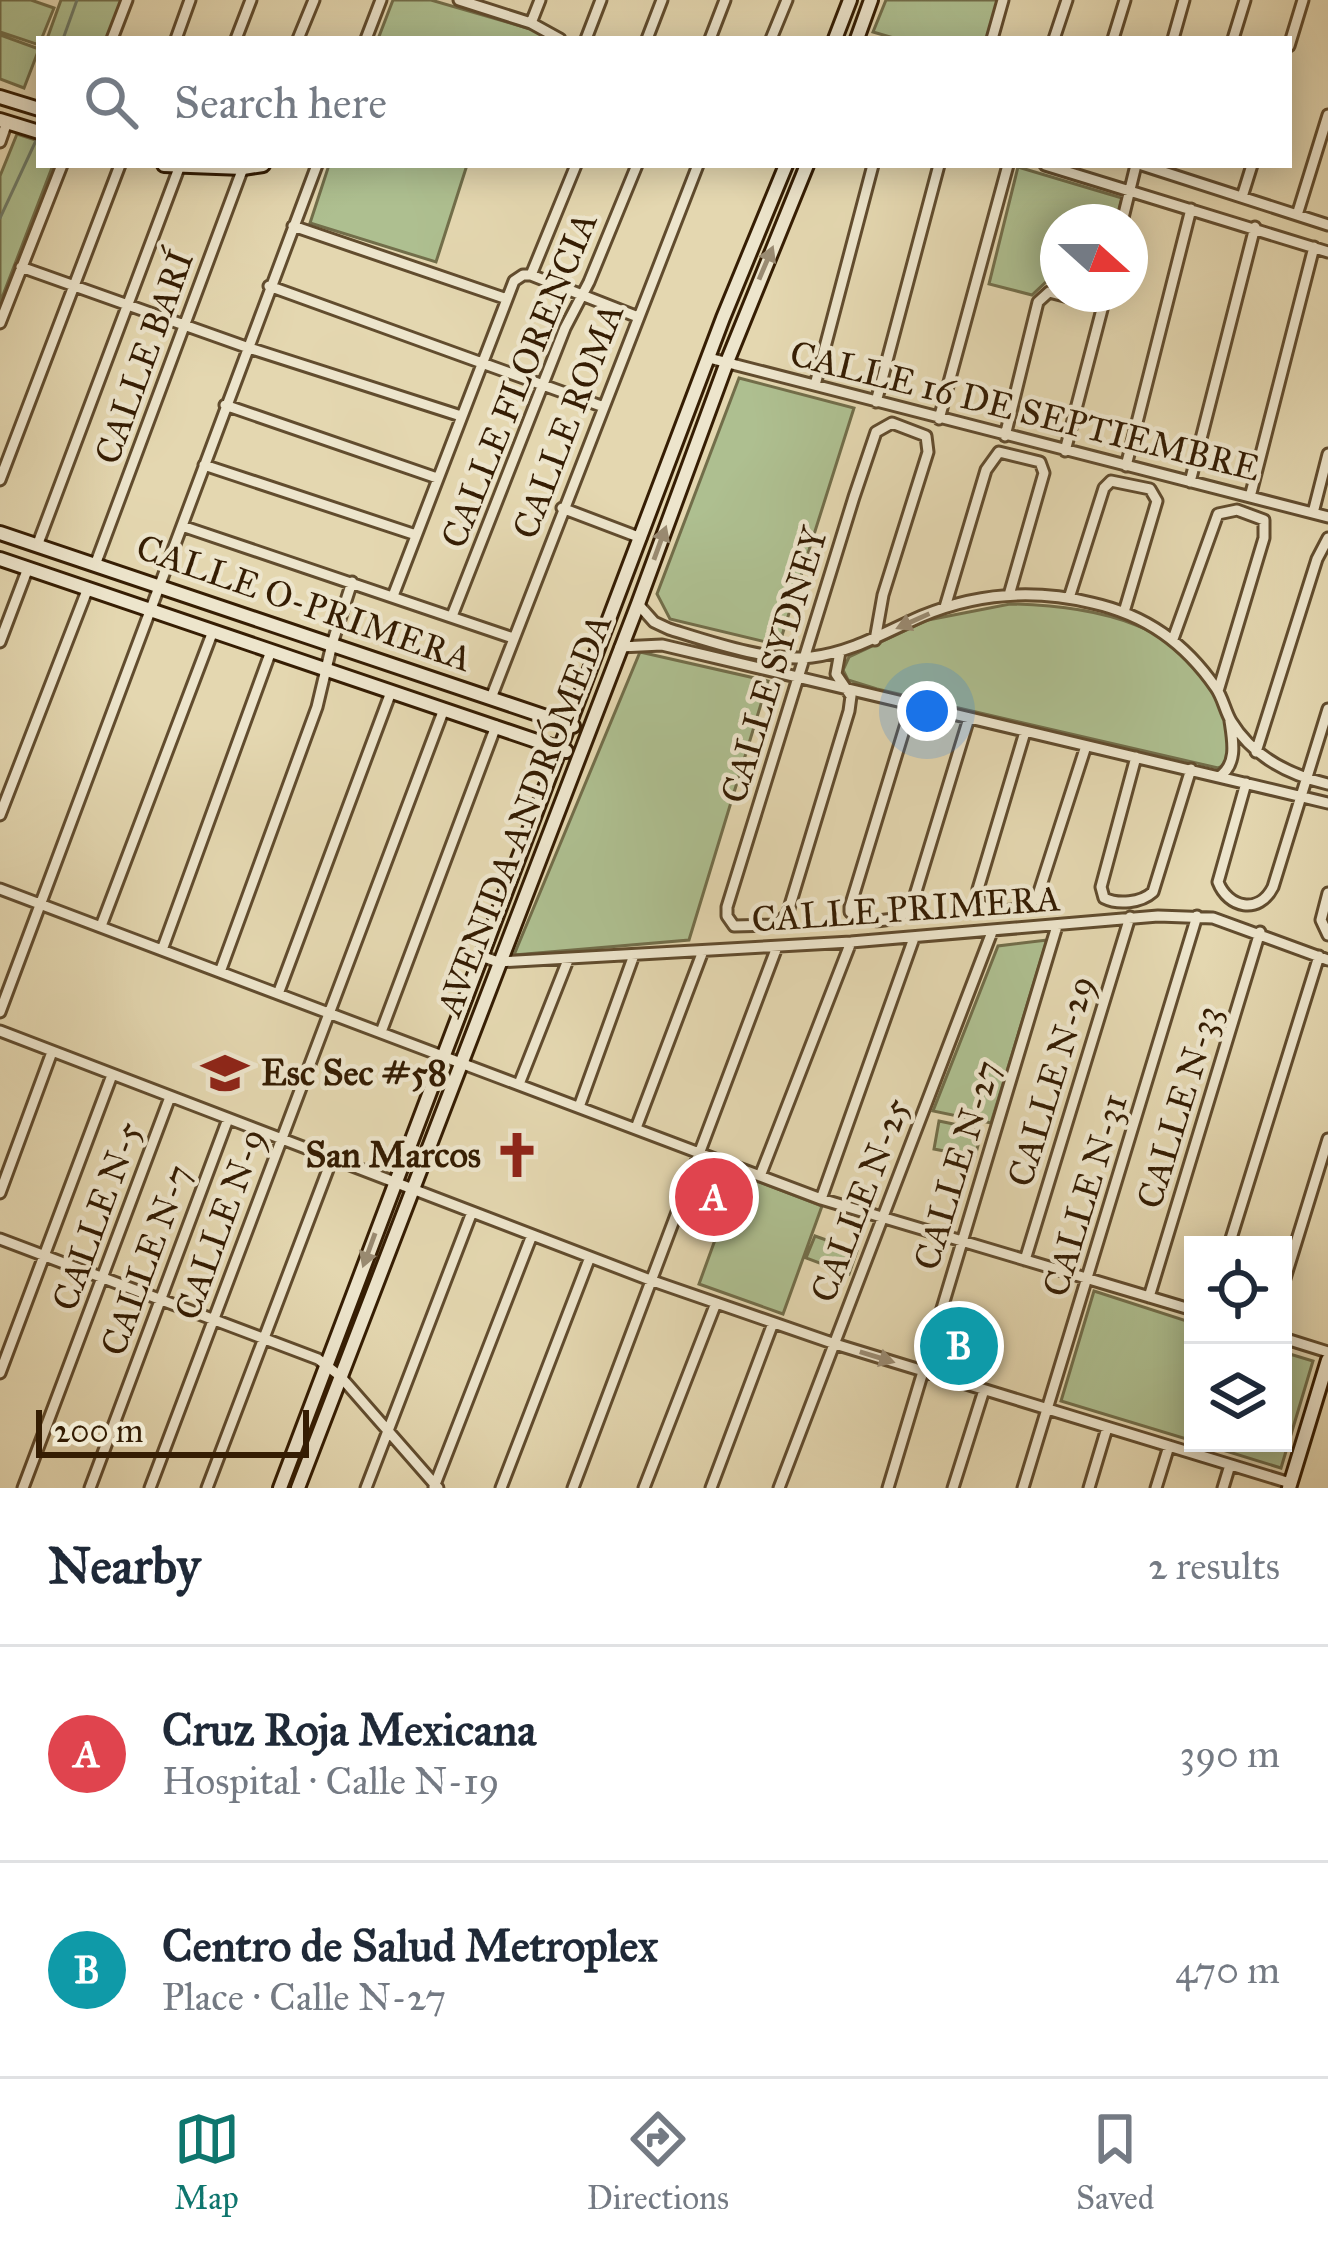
<!DOCTYPE html>
<meta charset="utf-8">
<style>
:root{--surface:#fff;--page:#f2f2f3;--text:#1f2937;--muted:#747a83;--line:#e0e1e3;--accent:#0f766e}
body{margin:0;font-family:"IM FELL Great Primer",serif;background:var(--page);color:var(--text)}
.controls{position:absolute;right:36px;bottom:36px;display:grid;overflow:hidden;border-radius:0px;box-shadow:0 6px 30px #0003}
.controls button{width:108px;height:108px;display:grid;place-items:center;padding:0;border:0;border-bottom:3px solid var(--line);background:var(--surface);color:var(--text);font:60px sans-serif}
.compass{position:absolute;left:1040px;top:204px;width:108px;height:108px;border-radius:50%;background:var(--surface);box-shadow:0 6px 30px #0003;rotate:111deg}
.scale{position:absolute;left:36px;bottom:30px;width:273px;box-sizing:border-box;padding-left:12px;border:6px solid #351d03;border-top:0;font-size:33px;line-height:42px;white-space:nowrap;color:#351d03;-webkit-text-stroke:9px #ede5cc;paint-order:stroke}
.you{position:absolute;left:927px;top:711px;width:42px;height:42px;margin:-30px;border:9px solid #fff;border-radius:50%;background:#1a73e8;box-shadow:0 0 0 18px #1a73e833}
.badge{display:grid;place-items:center;width:78px;height:78px;border-radius:50%;background:var(--accent);color:#fff;font-size:39px;font-weight:700}
.pin{position:absolute;translate:-50% -50%;border:6px solid #fff;box-shadow:0 3px 12px #0006}
.list{margin:0;padding:0;list-style:none}
h2{display:flex;justify-content:space-between;align-items:center;height:156px;margin:0;padding:0 48px;font-size:51px}
h2 small{font-size:39px;font-weight:400;color:var(--muted)}
.list li{display:grid;grid-template-columns:78px 1fr auto;gap:36px;align-items:center;box-sizing:border-box;height:216px;padding:0 48px;border-top:3px solid var(--line)}
.list b{display:block;font-size:45px;white-space:nowrap}
.list p{margin:0;font-size:39px;white-space:nowrap;color:var(--muted)}
.list em{font-size:39px;font-style:normal;color:var(--muted)}
.icon{flex:none;width:66px;height:66px;fill:none;stroke:currentColor;stroke-width:2;stroke-linecap:round;stroke-linejoin:round}
.map{position:relative;flex:none;width:1328px;height:1488px;overflow:hidden}
.search{position:absolute;background:var(--surface);box-shadow:0 6px 30px #0003;left:36px;right:36px;top:36px;height:132px;display:flex;align-items:center;gap:30px;box-sizing:border-box;padding:0 42px;border-radius:0px;color:var(--muted);font-size:45px}
.sheet{height:588px;background:var(--surface)}
nav{display:flex;justify-content:space-around;align-items:center;box-sizing:border-box;height:168px;border-top:3px solid var(--line);background:var(--surface);font-size:33px;color:var(--muted)}
nav a{display:grid;justify-items:center;gap:6px}
nav .on{color:var(--accent)}
.map>svg:first-child{display:block}
.green{fill:#aebf90;stroke:#726e4a;stroke-width:3}
.lines{fill:none;stroke-linecap:round;stroke-linejoin:round}
.stream{stroke:#6f7b68;stroke-width:3}
.street-casing{stroke:#614c2e;stroke-width:15}
.secondary-casing{stroke:#351d03;stroke-width:18}
.street{stroke:#ede5cc;stroke-width:9}
.secondary{stroke:#ede5cc;stroke-width:12}
.oneway{fill:#9a8b72}
.labels{text-anchor:middle;dominant-baseline:central;stroke-width:9;stroke-linejoin:round;paint-order:stroke}
.street-label{font-size:36px;fill:#351d03;stroke:#ede5cc}
.poi-label{font-size:36px;font-weight:bold;fill:#351d03;stroke:#ede5cc;text-anchor:start}
</style>
<div class="map">
<svg width="1328" height="1488" viewBox="0 0 1328 1488">
<rect width="100%" height="100%" fill="#e4d7b0"/>
<filter id="stains"><feTurbulence type="fractalNoise" baseFrequency=".00167" numOctaves="4"/><feColorMatrix values="0 0 0 0 .2 0 0 0 0 .09 0 0 0 0 .02 0 0 0 .5 -.17"/></filter>
<radialGradient id="worn" r=".72"><stop offset=".6" stop-color="#630" stop-opacity="0"/><stop offset="1" stop-color="#630" stop-opacity=".3"/></radialGradient>
<!-- green -->
<path class="green" d="M0,0H31L54,8L39,45L0,32Z
M61,0H123L109,39H47Z
M393,0H431L534,30L549,39H378Z
M886,0H1000L989,39H897L873,32Z
M0,35L39,49L24,88L0,79Z
M17,134L39,141V165H53L0,303V176Z
M329,165H467L436,262L310,223Z
M1018,167L1122,198L1116,222H1058V285L1046,282L1032,295L989,284Z
M739,378L854,408L779,645L670,619L657,594Z
M1010,604C1085,605 1198,623 1222,710C1227,728 1232,746 1225,765L1218,768L877,689L848,680L843,670L849,657L928,620Z
M640,652L768,681L689,940L514,955Z
M1047,940L991,1123L933,1111L998,946Z
M939,1121L982,1130L975,1157L934,1149Z
M739,1174L822,1206L783,1314L699,1284Z
M815,1236L857,1251L849,1274L806,1258Z
M1094,1291L1193,1323V1441L1061,1401Z
M1283,1352L1313,1361L1281,1468L1200,1443H1283Z"/>
<g class="lines">
<!-- stream -->
<path class="stream" d="M63,39L77,0
M0,218L39,134"/>
<defs>
<path id="street" d="M459,0L531,23L560,39
M531,23L540,0
M112,39L127,0
M176,39L190,0
M236,39L251,0
M298,39L314,0
M366,39L381,0
M586,39L601,0
M647,39L662,0
M710,39L725,0
M771,39L787,0
M992,39L1003,0
M1054,39L1067,0
M1113,39L1125,0
M1173,39L1184,0
M1233,39L1245,0
M1289,46L1303,0
M0,142L7,122
M1045,165L1328,252
M1142,165L1328,225
M1242,197L1252,165
M1297,215L1328,115
M1122,222L1136,165
M293,226L507,299
M21,267L246,347L461,416
M531,275L576,165
M269,286L601,406
M0,323L62,165
M709,358L1328,517
M815,385L873,165
M876,402L939,165
M225,405L437,478
M939,419L1008,165
M1005,436L1038,302L1049,292L1103,306
M1065,451L1106,294
M204,465L416,535
M1126,466L1191,209
M0,480L120,165
M1190,482L1255,227
M1250,497L1314,247
M562,508L641,538
M1313,513L1328,454
M182,526L513,638
M37,546L179,168
M95,565L243,168
M393,596L514,281L523,275H531L638,317
M1069,598L1104,488L1111,481L1150,489L1157,501L1124,612
M638,604L654,622L669,629C708,641 771,663 812,657C853,652 885,632 922,616C977,593 1034,589 1092,603C1146,615 1185,643 1216,688C1223,698 1225,711 1231,721C1253,757 1289,775 1328,784
M945,607L986,470L999,452L1040,462L1044,473L1009,595
M452,616L565,328L589,282L637,165
M1173,639L1218,514L1237,510L1264,520V538L1218,691
M0,642L28,568
M620,647L662,645L1328,803
M840,652L836,674L851,696L849,711L787,915L775,925L734,926L727,916V907L854,497L876,432L892,423L926,436L928,452L883,595L875,640
M491,698L698,165
M912,704L850,907V912C866,925 897,923 911,908L969,718
M1025,732L978,889L980,905C997,914 1024,912 1037,898L1086,746
M1256,752L1317,559L1328,538
M1136,757L1101,887L1104,898C1118,905 1141,903 1153,892L1191,769
M1219,777C1238,764 1233,741 1230,721
M1246,783L1218,882C1228,908 1259,915 1273,887L1328,709
M0,815L88,588
M0,889L821,1199L1193,1310
M1328,893L1321,920L1328,935
M101,926L213,631
M162,950L271,651
M481,956L498,962L851,942L1158,916L1213,918L1328,960
M220,972L317,707L332,644L352,582
M278,994L391,692
M0,1012L317,165
M0,1031L650,1280L835,1344L1290,1483
M381,1032L496,726
M519,1084L568,960
M579,1107L634,955
M636,1128L703,951
M760,1176L851,942
M0,1193L52,1052
M821,1199L914,938
M0,1239L318,1359L340,1376L438,1488
M1229,1245L1319,956
M1025,1260L1130,917
M1283,1285L1328,1139
M1149,1297L1260,932
M1283,1338L1328,1352
M0,1373L112,1075
M434,1487L532,1235
M23,1488L170,1097
M90,1488L228,1119
M150,1488L444,709
M207,1488L332,1159
M366,1488L472,1212
M501,1488L590,1257
M573,1488L777,947
M644,1488L716,1303
M711,1488L773,1323
M779,1488L992,932
M888,1488L1057,926
M953,1488L984,1390
M1023,1488L1197,916
M1089,1488L1107,1428
M1156,1488L1169,1446
M1223,1488L1230,1465"/>
<path id="secondary" d="M835,39L850,0
M857,39L871,0
M0,97L39,109
M0,120L39,132
M164,165L243,168L263,165
M0,533L573,726
M0,559L566,751
M280,1488L723,318L786,165
M298,1488L638,604L727,362L807,165
M1289,1488L1328,1360"/>
</defs>
<!-- street casing -->
<use href="#street" class="street-casing"/>
<!-- secondary casing -->
<use href="#secondary" class="secondary-casing"/>
<!-- street -->
<use href="#street" class="street"/>
<!-- secondary -->
<use href="#secondary" class="secondary"/>
</g>
<!-- one-way arrows -->
<defs><path id="oneway-solid" d="M-6-.8H1V-3.2L6.5 0L1 3.2V.8H-6Z" transform="scale(3)"/></defs>
<g class="oneway">
<use href="#oneway-solid" transform="translate(766 263) rotate(-67)"/>
<use href="#oneway-solid" transform="translate(660 543) rotate(-70)"/>
<use href="#oneway-solid" transform="translate(913 621) rotate(156)"/>
<use href="#oneway-solid" transform="translate(369 1250) rotate(110)"/>
<use href="#oneway-solid" transform="translate(877 1357) rotate(17)"/>
</g>
<!-- icons -->
<defs>
<symbol id="school-bare" viewBox="-9 -9 18 18"><path d="M0-5L7-2L0 1L-7-2ZM-4 1L0 2.5L4 1V4Q0 6-4 4Z" fill="#8f2418" stroke="#ede5cc" stroke-width="2.5" paint-order="stroke"/></symbol>
<symbol id="church-bare" viewBox="-9 -9 18 18"><path d="M-1.2-6h2.4v3.5h3.3v2.4h-3.3V6h-2.4V-.1h-3.3v-2.4h3.3Z" fill="#8f2418" stroke="#ede5cc" stroke-width="2.5" paint-order="stroke"/></symbol>
</defs>
<g fill-rule="evenodd">
<use href="#school-bare" x="192" y="1040" width="66" height="66"/>
<use href="#church-bare" x="484" y="1122" width="66" height="66"/>
</g>
<g class="labels">
<!-- street labels -->
<g class="street-label">
<text transform="translate(144 357) rotate(-70)">CALLE BARÍ</text>
<text transform="translate(519 380) rotate(-68)">CALLE FLORENCIA</text>
<text transform="translate(1025 411) rotate(14)">CALLE 16 DE SEPTIEMBRE</text>
<text transform="translate(568 421) rotate(-69)">CALLE ROMA</text>
<text transform="translate(304 603) rotate(19)">CALLE O-PRIMERA</text>
<text transform="translate(774 665) rotate(-73)">CALLE SYDNEY</text>
<text transform="translate(524 815) rotate(-69)">AVENIDA ANDRÓMEDA</text>
<text transform="translate(906 909) rotate(-4)">CALLE PRIMERA</text>
<text transform="translate(1051 1081) rotate(-73)">CALLE N-29</text>
<text transform="translate(1179 1107) rotate(-73)">CALLE N-33</text>
<text transform="translate(957 1165) rotate(-73)">CALLE N-27</text>
<text transform="translate(1085 1195) rotate(-73)">CALLE N-31</text>
<text transform="translate(860 1200) rotate(-69)">CALLE N-25</text>
<text transform="translate(97 1216) rotate(-70)">CALLE N-5</text>
<text transform="translate(220 1224) rotate(-70)">CALLE N-9</text>
<text transform="translate(146 1260) rotate(-70)">CALLE N-7</text>
</g>
<!-- poi labels -->
<g class="poi-label">
<text x="261" y="1073">Esc Sec #58</text>
<text x="481" y="1155" text-anchor="end">San Marcos</text>
</g>
</g>
<rect width="100%" height="100%" filter="url(#stains)"/>
<rect width="100%" height="100%" fill="url(#worn)"/>
</svg>
<div class="controls">
<button><svg class="icon" aria-label="locate" viewBox="0 0 24 24"><circle cx="12" cy="12" r="6"/><path d="M12 2v4M12 18v4M2 12h4M18 12h4"/></svg></button>
<button><svg class="icon" aria-label="layers" viewBox="0 0 24 24"><path d="M12 4l9 5-9 5-9-5zM3 14l9 5 9-5"/></svg></button>
</div>
<svg class="compass" viewBox="-18 -18 36 36"><path d="M0-13l5 13h-10z" fill="#e53935"/><path d="M0 13l5-13h-10z" fill="#747a83"/></svg>
<div class="scale">200 m</div>
<div class="you"></div>
<div class="pin badge" style="left:714px;top:1197px;background:#e0444e">A</div>
<div class="pin badge" style="left:959px;top:1346px;background:#0f9aa8">B</div>
<div class="search"><svg class="icon" aria-label="search" viewBox="0 0 24 24"><circle cx="10" cy="10" r="6"/><path d="M15 15l6 6"/></svg>Search here</div>
</div>
<section class="sheet">
<h2>Nearby<small>2 results</small></h2>
<ul class="list">
<li><span class="badge" style="background:#e0444e">A</span><div><b>Cruz Roja Mexicana</b><p>Hospital · Calle N-19</p></div><em>390 m</em></li>
<li><span class="badge" style="background:#0f9aa8">B</span><div><b>Centro de Salud Metroplex</b><p>Place · Calle N-27</p></div><em>470 m</em></li>
</ul>
</section>
<nav>
<a class="on"><svg class="icon" aria-label="map" viewBox="0 0 24 24"><path d="M3 6l6-2 6 2 6-2v14l-6 2-6-2-6 2zM9 4v14M15 6v14"/></svg>Map</a>
<a><svg class="icon" aria-label="directions" viewBox="0 0 24 24"><path d="M12 3l9 9-9 9-9-9zM9 14v-3h6M13 9l2 2-2 2"/></svg>Directions</a>
<a><svg class="icon" aria-label="saved" viewBox="0 0 24 24"><path d="M7 4h10v16l-5-4-5 4z"/></svg>Saved</a>
</nav>
